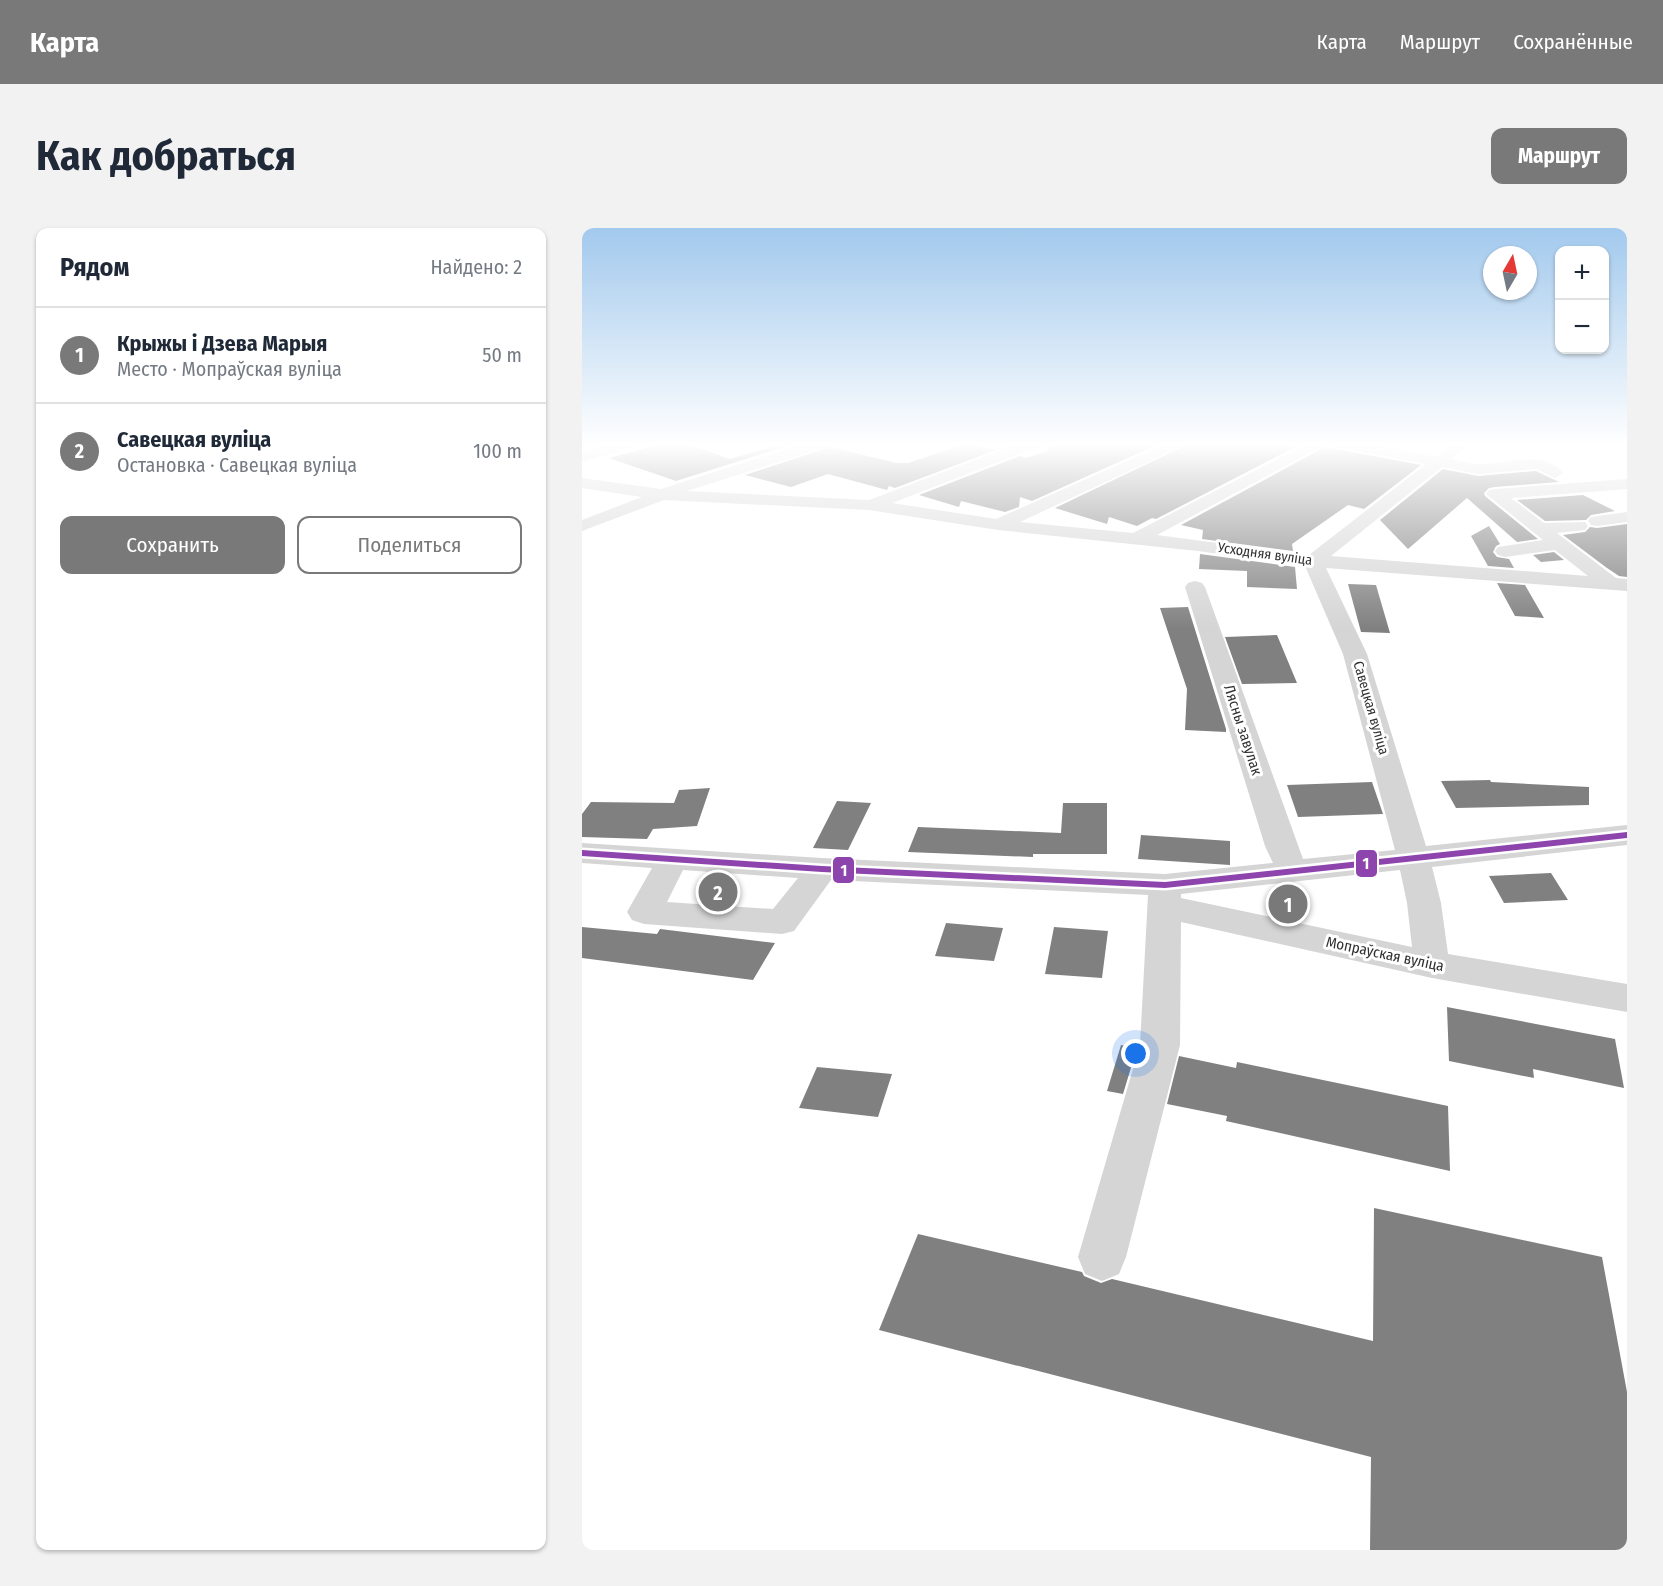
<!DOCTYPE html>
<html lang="ru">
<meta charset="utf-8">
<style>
:root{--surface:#fff;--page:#f2f2f3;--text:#1f2937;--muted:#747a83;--line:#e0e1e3;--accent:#797979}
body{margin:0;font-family:"Fira Sans Condensed",sans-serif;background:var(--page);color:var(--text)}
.controls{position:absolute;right:18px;top:18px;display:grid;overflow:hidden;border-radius:12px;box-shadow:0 2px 4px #0004}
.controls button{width:54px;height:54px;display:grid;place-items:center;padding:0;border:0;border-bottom:2px solid var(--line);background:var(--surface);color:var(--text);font:30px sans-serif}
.compass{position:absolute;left:901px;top:18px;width:54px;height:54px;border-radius:50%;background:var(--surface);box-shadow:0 2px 4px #0004;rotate:9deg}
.you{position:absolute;left:554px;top:826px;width:21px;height:21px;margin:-15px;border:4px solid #fff;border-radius:50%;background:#1a73e8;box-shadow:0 0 0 9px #1a73e833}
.badge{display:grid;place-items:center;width:39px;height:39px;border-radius:50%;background:var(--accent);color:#fff;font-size:20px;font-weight:700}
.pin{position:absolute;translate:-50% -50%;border:3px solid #fff;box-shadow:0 2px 6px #0006}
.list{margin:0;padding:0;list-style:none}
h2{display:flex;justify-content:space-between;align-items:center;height:78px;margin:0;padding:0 24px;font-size:26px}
h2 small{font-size:20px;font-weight:400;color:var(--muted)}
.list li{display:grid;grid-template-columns:39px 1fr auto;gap:18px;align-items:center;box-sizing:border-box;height:96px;padding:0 24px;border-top:2px solid var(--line)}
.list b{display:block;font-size:22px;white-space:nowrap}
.list p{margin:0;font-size:20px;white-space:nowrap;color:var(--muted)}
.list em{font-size:20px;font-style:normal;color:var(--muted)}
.actions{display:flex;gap:12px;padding:18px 24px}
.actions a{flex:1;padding:14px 0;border:2px solid var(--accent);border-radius:12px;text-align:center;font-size:21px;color:var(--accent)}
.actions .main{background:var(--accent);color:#fff}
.map{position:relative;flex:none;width:1045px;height:1322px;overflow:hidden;border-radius:12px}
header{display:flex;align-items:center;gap:36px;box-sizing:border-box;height:84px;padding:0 30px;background:var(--accent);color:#fff}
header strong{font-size:28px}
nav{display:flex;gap:33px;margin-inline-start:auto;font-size:21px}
.intro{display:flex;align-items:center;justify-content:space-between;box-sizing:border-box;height:144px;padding:0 36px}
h1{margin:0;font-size:42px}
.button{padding:15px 27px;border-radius:12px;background:var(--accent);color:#fff;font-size:21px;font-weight:700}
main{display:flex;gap:36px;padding:0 36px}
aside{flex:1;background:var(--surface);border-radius:12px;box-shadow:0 2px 4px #0004}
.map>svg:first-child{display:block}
.building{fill:#808080}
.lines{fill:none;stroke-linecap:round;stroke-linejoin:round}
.minor{fill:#d5d5d5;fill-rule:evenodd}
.bus-1-casing{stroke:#fff;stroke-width:5}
.bus-1{fill:#8e44ad;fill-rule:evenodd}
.labels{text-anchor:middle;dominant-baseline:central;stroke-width:6;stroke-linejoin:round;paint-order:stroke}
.far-street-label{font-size:14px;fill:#313131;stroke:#fff}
.street-label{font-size:15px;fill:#313131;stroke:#fff}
.line-badge{stroke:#fff;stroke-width:2}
.badge-label{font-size:16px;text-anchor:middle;font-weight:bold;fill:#fff}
</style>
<header>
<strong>Карта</strong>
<nav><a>Карта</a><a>Маршрут</a><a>Сохранённые</a></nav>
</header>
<div class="intro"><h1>Как добраться</h1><a class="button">Маршрут</a></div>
<main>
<aside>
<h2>Рядом<small>Найдено: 2</small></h2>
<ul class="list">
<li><span class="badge">1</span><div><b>Крыжы і Дзева Марыя</b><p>Место · Мопраўская вуліца</p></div><em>50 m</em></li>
<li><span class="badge">2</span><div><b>Савецкая вуліца</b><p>Остановка · Савецкая вуліца</p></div><em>100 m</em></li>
</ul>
<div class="actions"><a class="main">Сохранить</a><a>Поделиться</a></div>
</aside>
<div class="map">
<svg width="1045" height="1322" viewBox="0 0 1045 1322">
<rect width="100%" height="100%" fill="#fff"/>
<!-- building -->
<path class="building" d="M83,215H103L148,231L203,215H215L94,253L27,230Z
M386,215L414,222L313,260L307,258L305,262L246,246L209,259L163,247L248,219L315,235H326Z
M467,215H579L450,273L438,269L437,279L423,284L379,273L377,279L337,267L438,228L444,230L467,222Z
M609,215H721L574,291L570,290L555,298L527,289L525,296L473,280Z
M743,219L839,237L782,281L766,277L710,316L711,323L620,311L621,302L599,297Z
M861,241L896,248L954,243L977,254L913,259L907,260L902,265L903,268L956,311L935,314L885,270L826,321L798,292Z
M1001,267L1033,283L1009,287L1004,292L963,293L935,272Z
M1045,296V349L1037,348L1025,340L981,307L1003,304L1008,299L1015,300Z
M907,298L918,316L914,318L911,324L915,329L927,331L932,340L906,338L889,308Z
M972,324L982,332L959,334L951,327Z
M618,326L713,339L715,361L665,359V343L617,341Z
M915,355L943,357L962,390L933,388Z
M766,356L794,357L808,405L779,404Z
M606,379L644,501V504L603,502L605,461L578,380Z
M695,407L715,455L660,456L643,409Z
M908,552L909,554L1007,559V577L874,580L859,553Z
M790,554L801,586L716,589L705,557Z
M128,560L115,598L71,601L65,611L0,609V586L9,574L92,575L97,562Z
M255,573L289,575L266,622L231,620Z
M481,575H525V626H451V629L326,624L336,599L479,605Z
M559,607L648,613V637L556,631Z
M969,645L986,672L922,675L907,648Z
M364,695L421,700L412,733L353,728Z
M0,699L75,706L78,701L193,715L171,752L0,730Z
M472,699L526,703L520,750L463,746Z
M865,779L1033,811L1042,860L951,841L952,850L867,833Z
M539,817L555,820L541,866L525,863Z
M597,828L654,840L655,834L866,878L868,943L644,893L645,888L585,876Z
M235,839L310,846L296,889L217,880Z
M792,980L1020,1029L1045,1164V1322H788L789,1229L297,1102L336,1006L500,1044L502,1048L519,1055L530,1051L791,1113Z"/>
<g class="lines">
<!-- minor -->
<path class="minor" d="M32,215H58L56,218L0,234V224Z
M224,215H248L246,218L105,263L287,272L438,215H460L458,218L310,275L414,291L586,215H607L438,294L551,305L727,215H746L575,307L727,327L844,236L754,219L747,215H781L854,229L871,215H888L870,231C879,233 889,236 898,236C924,236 962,221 981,245L973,250L954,241L896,246L860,239L749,328L1006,348L973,322L923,329L916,327L913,323L916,319L961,312L904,266L907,262L913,261L1045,251V261L929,270L962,295L1003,294L1006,298L1003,302L975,305L1034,350L1045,351V363L744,340L785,426L844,618L1045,597V617L850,639L859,675L866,726L1045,756V784L850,750L599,694L598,817L544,1029L537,1046L520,1053L503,1046L496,1029L558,817L566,667L249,652L212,703L200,706L62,696L50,692L45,684L70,640L0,635V615L240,630L583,646L691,635L683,618L603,359L606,355L613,353L620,355L623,359L721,631L813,622L761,426L723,338L616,323L416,302L287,282L82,272L0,303V292L60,269L0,260V250L79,261ZM101,642L216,650L191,681L85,674ZM818,642L825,675L830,719L599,670V666Z
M1045,284V294L1015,298L1009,297L1006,293L1009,289Z"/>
<defs>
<path id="bus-1" d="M1045,604V610L583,660L240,644L0,628V622L240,638L583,654Z"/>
</defs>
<!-- bus-1 casing -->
<use href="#bus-1" class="bus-1-casing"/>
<!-- bus-1 -->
<use href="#bus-1" class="bus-1"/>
</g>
<!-- sky -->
<linearGradient id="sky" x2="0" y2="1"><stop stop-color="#a2c9ed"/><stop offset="0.54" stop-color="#fff"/><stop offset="1" stop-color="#fff" stop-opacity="0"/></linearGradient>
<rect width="1045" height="401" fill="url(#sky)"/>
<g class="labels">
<!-- far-street labels -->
<g class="far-street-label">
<text transform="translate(683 326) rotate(8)">Усходняя вуліца</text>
<text transform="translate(789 480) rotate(74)">Савецкая вуліца</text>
</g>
<!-- street labels -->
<g class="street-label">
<text transform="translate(661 502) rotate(72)">Лясны завулак</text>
<text transform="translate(803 726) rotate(12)">Мопраўская вуліца</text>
</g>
</g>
<g class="line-badge">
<rect x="773" y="621" width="23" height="29" rx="6" fill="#8e44ad"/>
<rect x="250" y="628" width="23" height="28" rx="6" fill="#8e44ad"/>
</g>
<g class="badge-label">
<text x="784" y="641">1</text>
<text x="262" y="648">1</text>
</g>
</svg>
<div class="controls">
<button>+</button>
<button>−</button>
</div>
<svg class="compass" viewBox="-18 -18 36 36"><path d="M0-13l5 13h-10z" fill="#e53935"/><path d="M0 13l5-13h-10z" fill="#747a83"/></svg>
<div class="you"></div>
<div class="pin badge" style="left:706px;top:676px">1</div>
<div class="pin badge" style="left:136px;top:664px">2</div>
</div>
</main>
